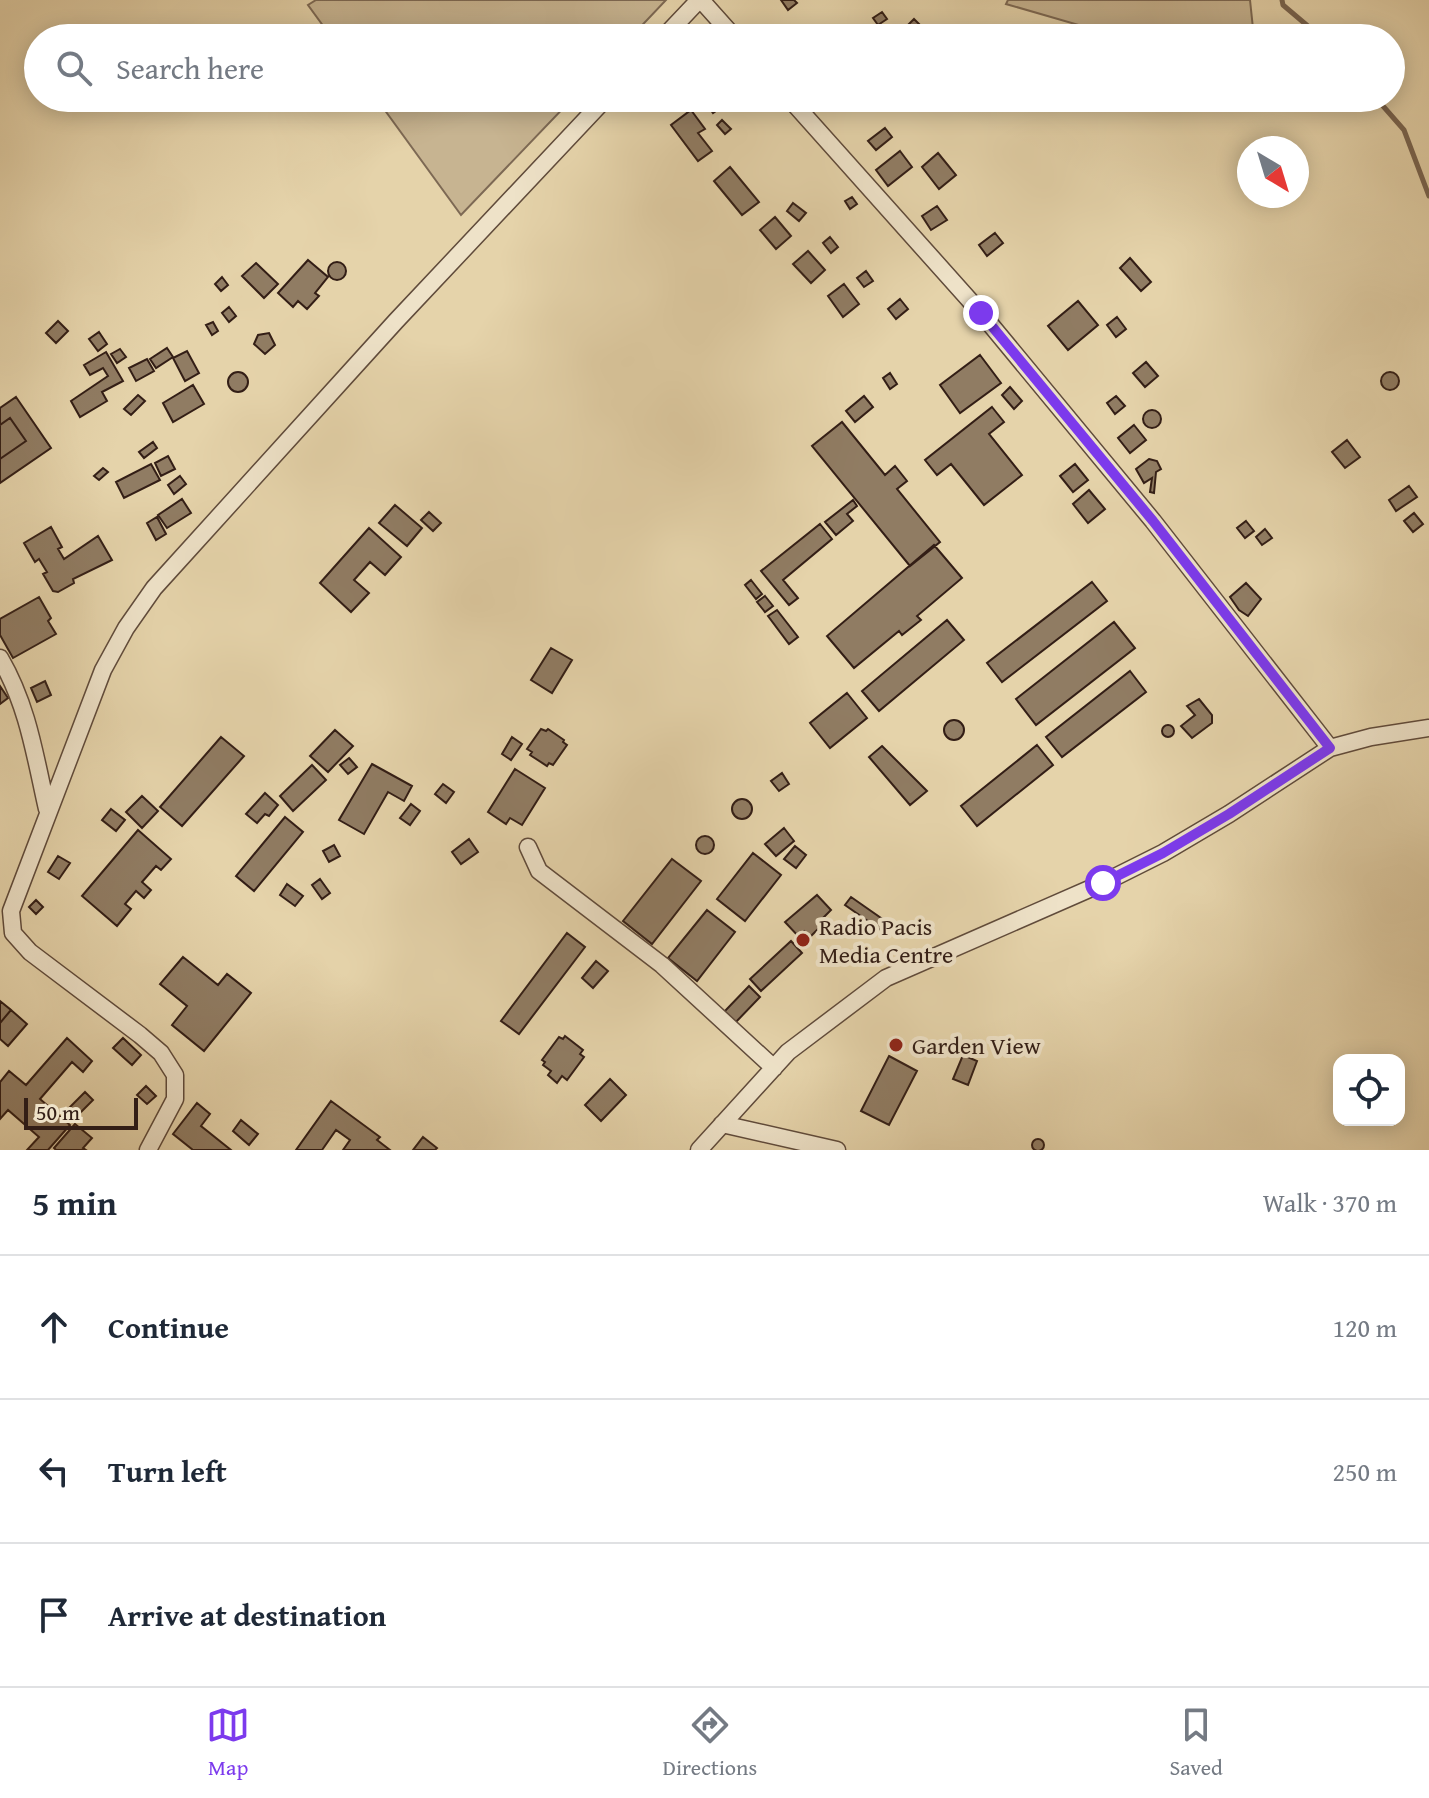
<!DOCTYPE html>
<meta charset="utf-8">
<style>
:root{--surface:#fff;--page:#f6f6f7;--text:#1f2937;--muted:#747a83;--line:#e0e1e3;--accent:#7c3aed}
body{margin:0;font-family:"Gentium Book Plus",serif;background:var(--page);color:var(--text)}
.controls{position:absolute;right:24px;bottom:24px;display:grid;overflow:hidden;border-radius:16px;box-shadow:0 4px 20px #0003}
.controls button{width:72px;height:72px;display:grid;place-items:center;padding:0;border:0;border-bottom:2px solid var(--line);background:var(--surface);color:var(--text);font:40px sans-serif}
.compass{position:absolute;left:1237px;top:136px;width:72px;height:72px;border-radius:50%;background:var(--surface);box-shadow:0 4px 20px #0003;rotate:142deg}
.scale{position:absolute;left:24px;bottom:20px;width:114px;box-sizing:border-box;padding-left:8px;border:4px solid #331e16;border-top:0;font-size:22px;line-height:28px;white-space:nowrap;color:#331e16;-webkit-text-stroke:6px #eee2c8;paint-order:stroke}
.stop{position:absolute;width:24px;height:24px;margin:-18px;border:6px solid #7c3aed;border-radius:50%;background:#fff}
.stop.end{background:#7c3aed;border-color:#fff;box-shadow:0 2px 8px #0008}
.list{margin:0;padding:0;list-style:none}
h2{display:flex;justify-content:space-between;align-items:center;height:104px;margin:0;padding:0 32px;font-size:34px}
h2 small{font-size:26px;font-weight:400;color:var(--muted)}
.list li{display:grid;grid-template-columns:52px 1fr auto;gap:24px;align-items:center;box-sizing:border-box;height:144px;padding:0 32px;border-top:2px solid var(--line)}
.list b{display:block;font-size:30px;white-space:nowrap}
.list em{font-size:26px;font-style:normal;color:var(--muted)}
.icon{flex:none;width:44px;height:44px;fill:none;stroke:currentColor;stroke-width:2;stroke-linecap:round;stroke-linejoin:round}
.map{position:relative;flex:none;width:1429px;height:1150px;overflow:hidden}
.search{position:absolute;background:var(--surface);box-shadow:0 4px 20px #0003;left:24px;right:24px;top:24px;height:88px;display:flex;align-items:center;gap:20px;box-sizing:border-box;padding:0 28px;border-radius:44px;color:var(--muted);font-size:30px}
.sheet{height:536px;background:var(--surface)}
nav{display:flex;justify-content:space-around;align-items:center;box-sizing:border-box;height:112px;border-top:2px solid var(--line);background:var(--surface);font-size:22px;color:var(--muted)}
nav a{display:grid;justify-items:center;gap:4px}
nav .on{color:var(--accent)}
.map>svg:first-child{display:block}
.green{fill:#c7b491;stroke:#7d6954;stroke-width:2}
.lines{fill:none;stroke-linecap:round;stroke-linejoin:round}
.stream{stroke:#796551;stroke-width:5}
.building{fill:#907c63;stroke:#331e16;stroke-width:2}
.minor-casing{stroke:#604b3b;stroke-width:19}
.minor{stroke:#eee2c8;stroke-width:16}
.route{stroke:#7c3aed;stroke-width:10}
.poi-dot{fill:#8f2418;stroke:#eee2c8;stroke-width:3}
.labels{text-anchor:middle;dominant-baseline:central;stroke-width:8;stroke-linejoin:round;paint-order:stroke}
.poi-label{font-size:24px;fill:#331e16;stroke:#eee2c8;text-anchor:start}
</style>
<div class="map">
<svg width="1429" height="1150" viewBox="0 0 1429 1150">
<rect width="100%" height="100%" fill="#e5d3aa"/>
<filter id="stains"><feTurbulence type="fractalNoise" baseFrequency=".0025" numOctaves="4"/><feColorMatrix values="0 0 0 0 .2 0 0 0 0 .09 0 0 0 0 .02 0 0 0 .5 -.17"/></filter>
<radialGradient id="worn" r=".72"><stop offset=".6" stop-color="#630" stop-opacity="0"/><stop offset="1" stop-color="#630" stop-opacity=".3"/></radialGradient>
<!-- green -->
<path class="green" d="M316,0H666L630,38H332L308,5Z
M1008,0H1250L1254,38H1098L1096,30L1006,4Z
M376,98H573L461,215Z"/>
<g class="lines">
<!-- stream -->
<path class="stream" d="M1282,0L1283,5L1322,38
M1376,98L1404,130L1429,196"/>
</g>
<!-- building -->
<path class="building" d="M781,0H794L797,3L788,10Z
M882,12L887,19L878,25L873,18Z
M914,19L923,28L914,36L905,28Z
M707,98H712L720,108L713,113L704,100Z
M691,110L705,129L698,133L712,151L698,161L671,125Z
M722,120L731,129L725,134L717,125Z
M885,128L892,137L876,150L868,141Z
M900,151L912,167L888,186L876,170Z
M938,153L956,175L939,189L922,167Z
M730,167L759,202L742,215L714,181Z
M852,197L857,204L850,209L845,201Z
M793,203L806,213L799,221L787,211Z
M937,206L947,220L931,230L922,216Z
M775,217L791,236L776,249L760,230Z
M995,233L1003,243L987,256L979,245Z
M830,237L838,247L831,253L823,243Z
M808,251L825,270L811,283L793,264Z
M1130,258L1151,282L1141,291L1120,268Z
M308,260L328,277L315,293L319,296L307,309L298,301L293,307L278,293Z
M328 271a9 9 0 1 1 18 0a9 9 0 1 1-18 0Z
M256,263L278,284L264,298L242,276Z
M866,271L873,281L864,287L857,278Z
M222,277L228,285L221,291L215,284Z
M844,284L859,304L843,317L828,296Z
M900,299L908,309L896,319L888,309Z
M1078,301L1098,325L1068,350L1048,326Z
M229,307L236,316L229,322L222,313Z
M1117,317L1126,329L1116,337L1107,325Z
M58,321L68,331L56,343L46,333Z
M213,322L218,331L212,335L206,325Z
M99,332L107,344L98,351L89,339Z
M269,333L275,345L265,354L254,344L258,335Z
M167,348L173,357L156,368L150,359Z
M120,349L126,357L117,363L111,354Z
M187,351L199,373L185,381L173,358Z
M106,352L123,381L102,392L107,401L80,417L71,401L108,376L103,368L90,375L84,365Z
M980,355L1001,383L960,413L940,385Z
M147,359L154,371L136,381L129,368Z
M1146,362L1158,376L1145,387L1133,373Z
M1381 381a9 9 0 1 1 18 0a9 9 0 1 1-18 0Z
M228 382a10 10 0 1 1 20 0a10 10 0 1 1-20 0Z
M890,373L897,384L890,389L883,378Z
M193,385L204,404L173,422L163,403Z
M1010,387L1022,401L1014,409L1002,395Z
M138,395L145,401L131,415L124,409Z
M864,396L873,407L855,422L846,411Z
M1116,396L1125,406L1115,414L1107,403Z
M16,397L51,448L0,483V459L26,441L10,418L0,425V408Z
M16,397L51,448L0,483V408Z
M992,407L1004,422L989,434L1022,475L984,505L951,464L937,475L925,460Z
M1143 419a9 9 0 1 1 18 0a9 9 0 1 1-18 0Z
M842,422L885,475L895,466L907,481L897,489L940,542L910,566L812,446Z
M1134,425L1146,440L1130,453L1118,438Z
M1347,440L1360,457L1345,468L1332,452Z
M153,442L157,448L144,458L139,452Z
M168,456L175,469L161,476L155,463Z
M1149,459L1157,461L1161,469L1156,472L1154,493L1150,492L1152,478L1144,483L1136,469Z
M151,464L160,480L124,498L116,482Z
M1075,464L1088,480L1073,492L1060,476Z
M103,468L108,472L99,480L94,476Z
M180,476L186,484L174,494L168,485Z
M1409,486L1417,497L1396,511L1389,500Z
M1089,490L1105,509L1088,523L1073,504Z
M182,499L191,513L167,528L158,515Z
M853,500L857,506L847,514L853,521L836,535L825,522Z
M395,505L422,528L407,546L379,523Z
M429,512L441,523L433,531L421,520Z
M1414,513L1423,524L1413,532L1404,521Z
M157,517L166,534L156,540L147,523Z
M1246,521L1254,531L1245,538L1237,528Z
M820,524L832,539L783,580L798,598L789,605L761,571Z
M51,527L62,547L58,549L64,559L98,536L112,560L73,579L74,583L58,592L53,591L43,574L47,572L39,559L35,562L24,543Z
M369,528L401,557L385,575L370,562L354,580L369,593L351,612L320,583Z
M1265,529L1272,538L1262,545L1256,537Z
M934,545L962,578L917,616L921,620L902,635L899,631L854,668L827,636Z
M751,580L762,594L756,599L745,585Z
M1092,582L1107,601L1002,682L987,663Z
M1246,583L1261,599L1248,616L1239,610L1230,597Z
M765,596L773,606L765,612L757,602Z
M39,597L51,618L48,621L56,634L13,658L0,635V619Z
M777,610L798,637L789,644L768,616Z
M947,620L964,640L879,711L862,691Z
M1114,622L1135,648L1036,725L1016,699Z
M551,648L572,660L552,693L531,680Z
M1130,671L1146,692L1062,757L1046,737Z
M45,681L51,695L37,702L31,688Z
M0,686L8,698L0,704Z
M847,693L867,718L830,748L810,723Z
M1199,699L1212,715V723L1192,738L1181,726L1195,715L1187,706Z
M944 730a10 10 0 1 1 20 0a10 10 0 1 1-20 0Z
M1162 731a6 6 0 1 1 12 0a6 6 0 1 1-12 0Z
M541,729L546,731L548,729L564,740L563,742L567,745L553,765L549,763L547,766L530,755L532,752L527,749Z
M335,730L353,746L328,772L310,756Z
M221,737L244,756L182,826L160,807Z
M512,737L522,744L511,760L502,754Z
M1037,745L1053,765L977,826L961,806Z
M882,746L927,791L910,805L869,757Z
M349,758L357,767L348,774L340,765Z
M372,764L412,786L404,801L388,792L364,834L339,820Z
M312,765L326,780L293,811L280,796Z
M515,769L545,788L522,825L510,818L506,824L488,812Z
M782,773L789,784L779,791L771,781Z
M443,784L454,792L446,803L435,794Z
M265,793L278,805L269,816L265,814L257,823L246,814Z
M142,796L158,811L142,828L126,812Z
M732 809a10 10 0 1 1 20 0a10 10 0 1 1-20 0Z
M411,804L420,811L410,825L400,818Z
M111,809L125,820L116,831L102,820Z
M285,817L303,832L254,891L236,876Z
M784,828L794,841L776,856L765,844Z
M138,830L171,859L161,870L156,866L142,882L151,890L144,898L136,891L125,904L131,909L117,926L82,896Z
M696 845a9 9 0 1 1 18 0a9 9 0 1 1-18 0Z
M469,839L478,852L461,864L452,852Z
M334,845L340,856L329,862L323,851Z
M795,846L806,855L796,868L784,859Z
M753,853L781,875L745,921L717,899Z
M58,856L70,863L59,879L48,872Z
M672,859L701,881L652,944L623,921Z
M320,879L330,893L322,899L312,885Z
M287,884L303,896L295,906L280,895Z
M817,895L831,910L821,920L824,923L810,937L804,931L798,936L785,922Z
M851,897L891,925L885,933L845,905Z
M36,900L43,907L36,914L29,907Z
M707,910L735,932L697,981L668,958Z
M567,933L585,947L519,1034L501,1021Z
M791,941L802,953L761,991L750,979Z
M183,957L218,985L227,974L251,993L204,1051L172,1025L187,1006L160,984Z
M596,961L608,971L593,988L582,978Z
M749,986L760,997L734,1024L723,1013Z
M0,1001L11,1010L0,1023Z
M11,1010L27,1024L8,1046L0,1039V1023Z
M565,1036L583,1050L580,1054L584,1057L567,1080L562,1076L557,1083L548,1075L551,1071L543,1065L545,1062L542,1060L559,1037L563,1039Z
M67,1038L92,1061L83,1072L72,1062L40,1099L70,1125L48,1150H27L39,1137L8,1110L0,1119V1082L9,1071L26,1085Z
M123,1038L141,1055L132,1065L113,1048Z
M963,1055L977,1061L968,1085L953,1079Z
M889,1056L917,1071L889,1125L861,1111Z
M610,1079L626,1095L601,1121L585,1105Z
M146,1086L156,1096L147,1104L137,1095Z
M85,1092L93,1100L77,1116L69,1108Z
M331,1101L380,1137L377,1140L390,1150H343L350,1140L336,1130L322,1150H296Z
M197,1103L210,1114L201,1126L231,1150H193L173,1134Z
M241,1120L258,1134L249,1145L233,1131Z
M75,1124L92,1138L83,1148L86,1150H56L54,1148Z
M423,1137L437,1148L435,1150H413Z
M1032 1145a6 6 0 1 1 12 0a6 6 0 1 1-12 0Z"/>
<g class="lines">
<defs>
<path id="minor" d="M701,0L735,38
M663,38L699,0
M789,98L981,313L1153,521L1330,748
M0,658C28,706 35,756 47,809
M528,847L539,871L662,965L774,1068
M722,1124L837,1150
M148,1150L175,1099V1075L161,1053L140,1035L30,952L13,933L11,911L103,670L126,628L154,588L396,321L606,98
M699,1150L788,1052L886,978L1103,883L1163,853L1229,814L1330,748L1371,737L1429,728"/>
</defs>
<!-- minor casing -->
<use href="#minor" class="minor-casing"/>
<!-- minor -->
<use href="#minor" class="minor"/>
</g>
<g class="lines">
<!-- route -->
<path class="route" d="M981,313L1153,521L1330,748L1229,814L1163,853L1103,883"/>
</g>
<!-- markers -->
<g class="poi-dot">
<circle cx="803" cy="940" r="8"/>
<circle cx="896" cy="1045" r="8"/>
</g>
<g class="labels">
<!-- poi labels -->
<g class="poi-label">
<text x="819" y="926">Radio Pacis<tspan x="819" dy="28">Media Centre</tspan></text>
<text x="912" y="1045">Garden View</text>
</g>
</g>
<rect width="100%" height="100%" filter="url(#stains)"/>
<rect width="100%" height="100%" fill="url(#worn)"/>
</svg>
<div class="controls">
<button><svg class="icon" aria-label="locate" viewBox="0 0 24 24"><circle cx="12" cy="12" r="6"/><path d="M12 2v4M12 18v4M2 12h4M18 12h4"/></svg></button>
</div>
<svg class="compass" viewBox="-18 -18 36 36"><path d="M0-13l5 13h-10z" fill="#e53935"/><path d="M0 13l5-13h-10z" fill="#747a83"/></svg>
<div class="scale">50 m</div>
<div class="stop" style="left:1103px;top:883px"></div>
<div class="stop end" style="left:981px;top:313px"></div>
<div class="search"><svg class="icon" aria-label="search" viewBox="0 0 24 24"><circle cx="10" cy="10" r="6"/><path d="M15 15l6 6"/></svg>Search here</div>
</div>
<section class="sheet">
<h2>5 min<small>Walk · 370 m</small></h2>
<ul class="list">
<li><svg class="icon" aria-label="ahead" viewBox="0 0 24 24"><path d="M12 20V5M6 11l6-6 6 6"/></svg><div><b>Continue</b></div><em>120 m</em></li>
<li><svg class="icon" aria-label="left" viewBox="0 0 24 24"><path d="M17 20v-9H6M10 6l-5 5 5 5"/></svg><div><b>Turn left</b></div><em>250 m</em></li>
<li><svg class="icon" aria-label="arrive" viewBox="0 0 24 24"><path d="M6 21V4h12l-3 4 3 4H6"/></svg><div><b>Arrive at destination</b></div></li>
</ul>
</section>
<nav>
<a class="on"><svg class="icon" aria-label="map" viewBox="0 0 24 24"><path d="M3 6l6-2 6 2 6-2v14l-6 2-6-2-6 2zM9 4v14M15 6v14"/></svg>Map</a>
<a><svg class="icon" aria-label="directions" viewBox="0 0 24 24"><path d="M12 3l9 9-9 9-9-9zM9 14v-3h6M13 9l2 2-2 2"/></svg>Directions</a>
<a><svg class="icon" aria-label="saved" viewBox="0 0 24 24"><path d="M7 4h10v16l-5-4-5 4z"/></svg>Saved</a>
</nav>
